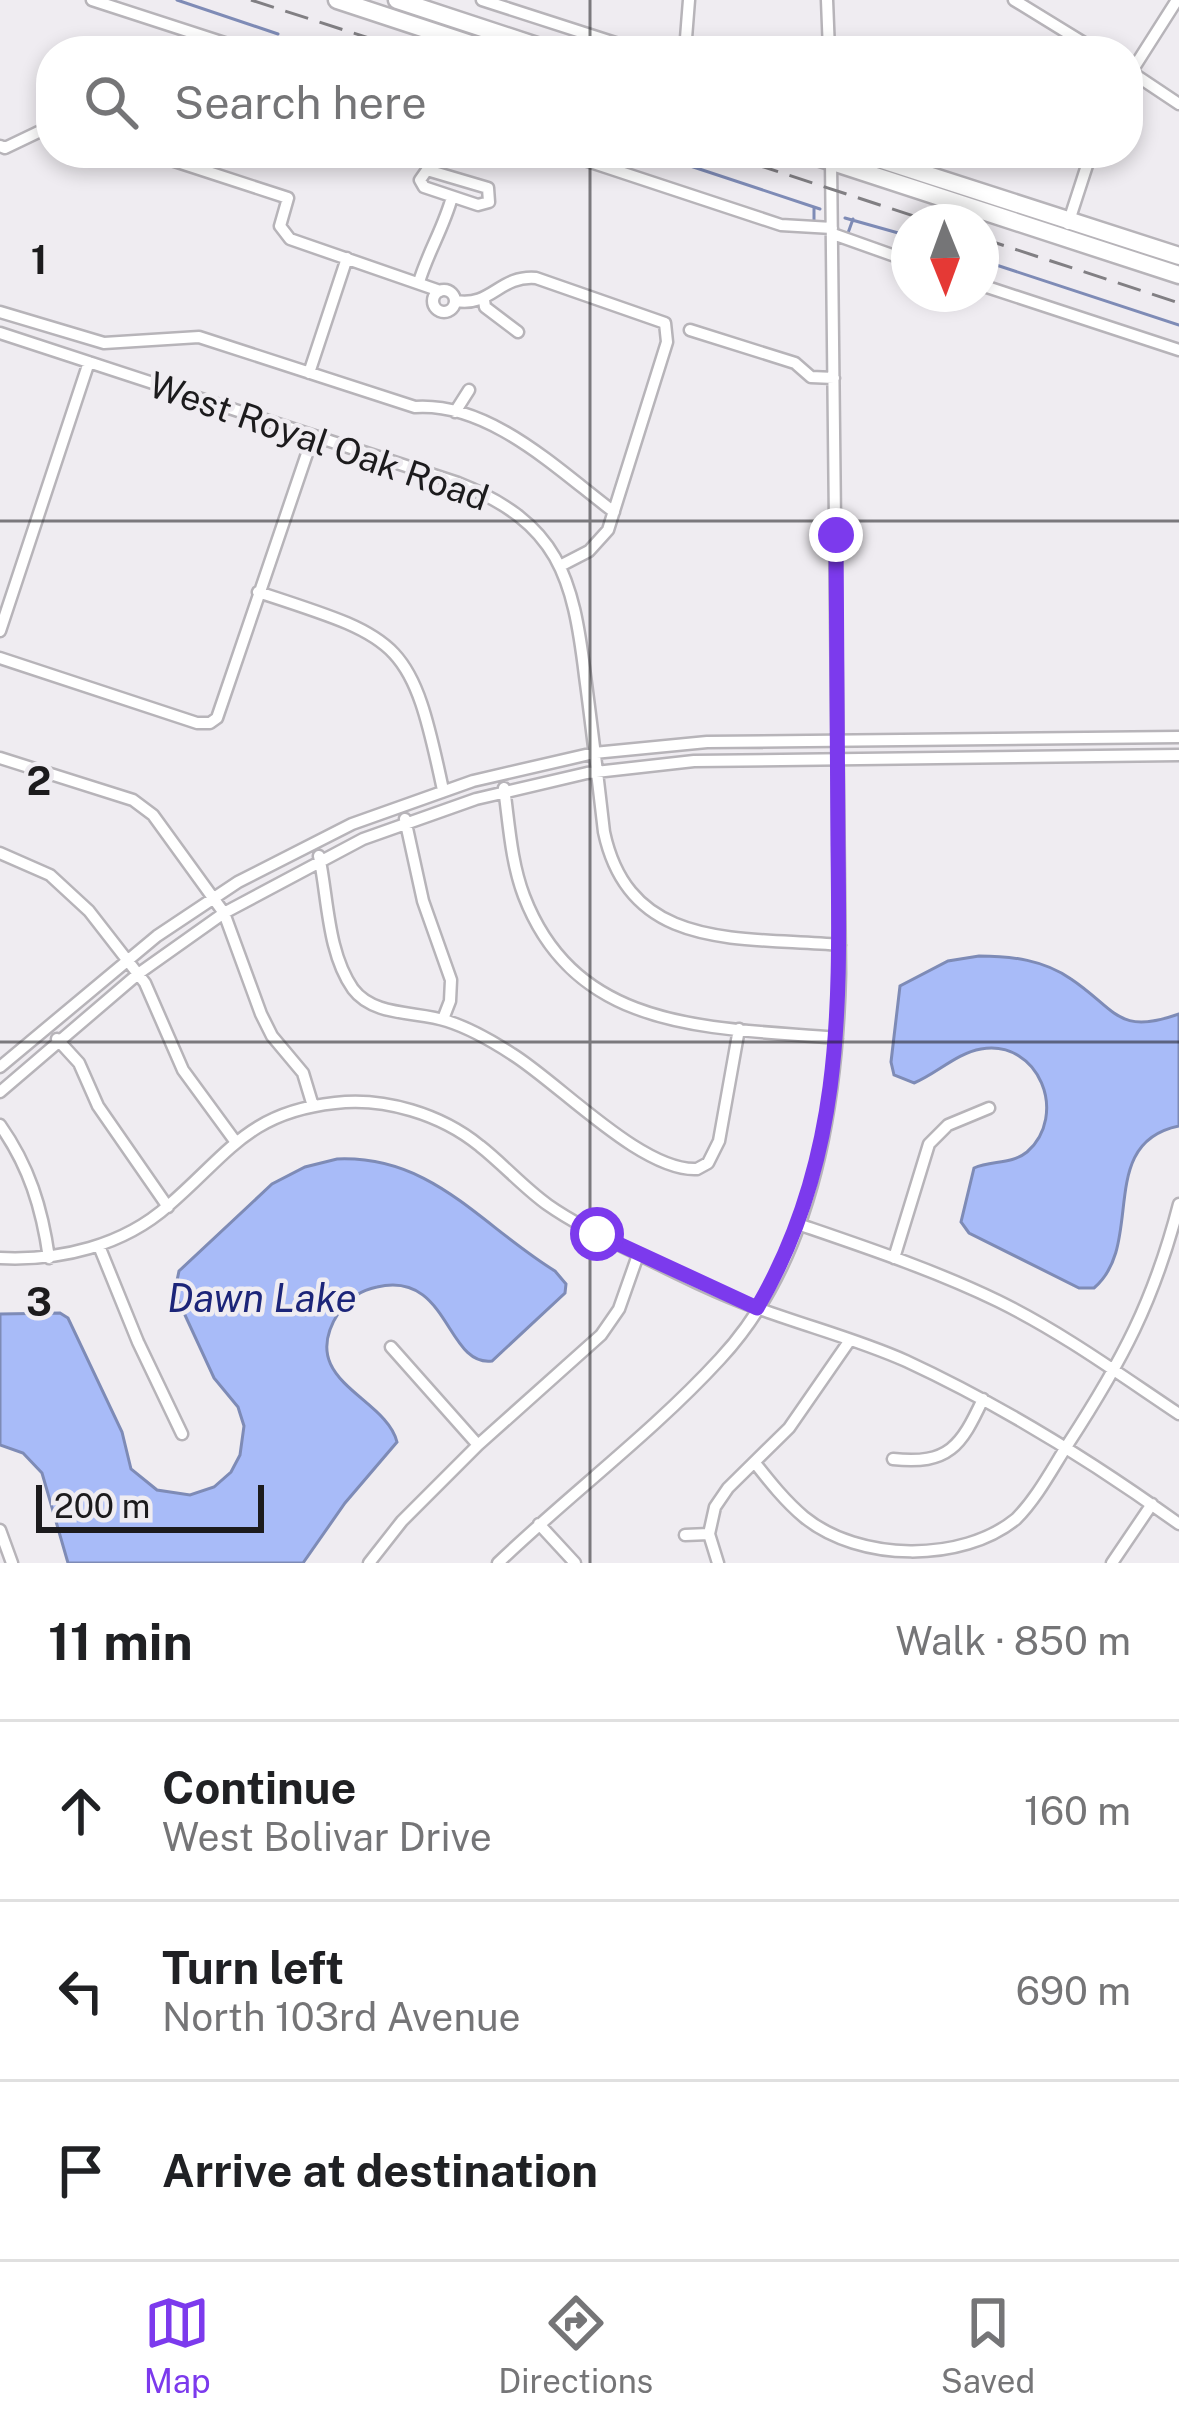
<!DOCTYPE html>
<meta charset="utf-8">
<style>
:root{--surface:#fff;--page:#f6f6f6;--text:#202124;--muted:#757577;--line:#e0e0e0;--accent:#7c3aed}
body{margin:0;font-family:"Public Sans",sans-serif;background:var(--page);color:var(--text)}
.compass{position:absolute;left:891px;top:204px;width:108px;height:108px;border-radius:50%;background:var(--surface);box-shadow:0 6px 18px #0003;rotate:179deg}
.scale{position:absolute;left:36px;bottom:30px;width:228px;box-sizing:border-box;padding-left:12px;border:6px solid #1c1b1d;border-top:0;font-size:33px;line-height:42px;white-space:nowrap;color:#1c1b1d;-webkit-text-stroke:9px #efecf1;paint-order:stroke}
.stop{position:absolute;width:36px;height:36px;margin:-27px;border:9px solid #7c3aed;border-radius:50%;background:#fff}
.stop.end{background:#7c3aed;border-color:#fff;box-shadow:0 3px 12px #0008}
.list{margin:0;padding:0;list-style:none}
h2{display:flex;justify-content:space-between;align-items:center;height:156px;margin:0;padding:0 48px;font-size:51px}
h2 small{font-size:39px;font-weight:400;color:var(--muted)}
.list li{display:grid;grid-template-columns:78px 1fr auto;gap:36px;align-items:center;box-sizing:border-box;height:180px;padding:0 48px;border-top:3px solid var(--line)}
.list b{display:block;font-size:45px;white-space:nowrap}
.list p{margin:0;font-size:39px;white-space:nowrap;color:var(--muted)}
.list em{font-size:39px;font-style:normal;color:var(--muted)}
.icon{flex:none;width:66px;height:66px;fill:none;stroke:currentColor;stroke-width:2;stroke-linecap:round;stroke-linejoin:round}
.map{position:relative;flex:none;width:1179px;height:1563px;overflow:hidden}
.search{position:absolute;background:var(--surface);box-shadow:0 6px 18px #0003;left:36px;right:36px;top:36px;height:132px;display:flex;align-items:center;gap:30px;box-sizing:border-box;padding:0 42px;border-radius:48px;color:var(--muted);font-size:45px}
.sheet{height:696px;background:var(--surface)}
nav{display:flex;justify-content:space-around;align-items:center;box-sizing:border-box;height:168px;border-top:3px solid var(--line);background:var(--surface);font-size:33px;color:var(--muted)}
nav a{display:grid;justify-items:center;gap:6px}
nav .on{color:var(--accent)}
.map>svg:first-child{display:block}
.water{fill:#a8bbf8;stroke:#7e8bb6;stroke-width:3}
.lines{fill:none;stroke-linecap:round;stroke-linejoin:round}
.stream{stroke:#7e8bb6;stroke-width:3}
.minor-casing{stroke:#b7b4b9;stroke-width:15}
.highway-casing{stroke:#b7b4b9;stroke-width:21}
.minor{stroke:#fff;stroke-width:10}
.highway{stroke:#fff;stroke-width:16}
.rail{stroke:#817f83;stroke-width:3;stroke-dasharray:24 12;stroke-linecap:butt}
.route{stroke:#7c3aed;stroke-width:15}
.grid{fill:none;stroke:#1c1b1d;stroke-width:3;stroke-opacity:0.55}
.labels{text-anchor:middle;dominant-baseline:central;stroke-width:9;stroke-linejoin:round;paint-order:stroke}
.street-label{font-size:36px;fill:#1c1b1d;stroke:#efecf1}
.water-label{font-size:39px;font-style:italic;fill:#1c2579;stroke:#efecf1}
.grid-label{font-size:39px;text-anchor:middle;font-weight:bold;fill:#1c1b1d;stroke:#efecf1;stroke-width:9;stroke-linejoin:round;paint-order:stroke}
</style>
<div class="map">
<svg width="1179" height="1563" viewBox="0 0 1179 1563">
<rect width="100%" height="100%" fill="#efecf1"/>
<!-- water -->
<path class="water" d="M979,956C1012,956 1044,960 1071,979C1116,1009 1117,1036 1179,1014V1126C1095,1143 1146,1244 1094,1288H1079L969,1233L961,1222L974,1168C991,1160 1011,1165 1027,1152C1069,1115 1039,1039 981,1049C957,1053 936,1074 914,1083L894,1075L891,1062L900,986L948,961Z
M337,1159C432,1155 480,1225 555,1271L566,1284L565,1293L492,1361C446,1367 449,1270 377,1287C362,1290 348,1299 339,1312C294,1381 386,1396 397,1442L345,1503L303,1563H68L42,1473L23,1453L0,1445V1314L60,1313L68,1318L122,1432L131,1469L157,1490L190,1495L214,1487L231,1472L240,1455L244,1426L238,1407L214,1378L178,1300L175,1290L179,1271L272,1184L305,1167Z"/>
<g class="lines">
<!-- stream -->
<path class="stream" d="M177,0L278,34
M296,39L333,51
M651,153L820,209
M814,207V221
M845,218L909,236
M848,233L853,219
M981,260L1179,325"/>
<defs>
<path id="minor" d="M92,0L249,51
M482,0L640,51
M827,0L829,51
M1014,0L1097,51
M685,51L689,0
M1128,70L1179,104
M1128,77L1177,0
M0,146L5,148L51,126
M150,153L288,198L280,226L290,239L440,291
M563,153L781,225L832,228
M427,170L488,188L489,202L478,205L424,187L420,180Z
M1068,224L1091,153
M833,234L909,261
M419,282C428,252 444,227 452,197
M981,285L1179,350
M433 301a11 11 0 1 1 22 0a11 11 0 1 1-22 0Z
M484,300L485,307L518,332
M456,301C492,307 499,275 536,278L665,323L667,342L608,530L589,551L560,566
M0,312L104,343L199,337L415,407C490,402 558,470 614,512
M690,330L795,363L811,377L834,378
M0,333L458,483C559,523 573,577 585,676C592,728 598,780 604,832C630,953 741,936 840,945
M309,373L347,258
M455,412L469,390
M258,592C402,639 411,639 443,790
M0,631L89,362
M0,658L197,723H210L217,718L313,436
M0,758L133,800L153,815L224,913L261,1014L272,1036L303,1073L313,1106
M504,788C509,824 511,862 524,896C577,1034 714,1027 837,1038
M405,819L423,901L451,980L450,1001L443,1019
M0,853L50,875L89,911L145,983L183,1070L235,1141
M319,856C328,897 327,952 353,989C374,1017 417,1011 447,1021C469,1028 492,1041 512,1054C559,1083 642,1172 697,1169L708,1163L719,1141L739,1029
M57,1039L79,1063L98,1106L168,1207
M0,1067L157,936L238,882L352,824L473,781L594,753L707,742L1179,737
M0,1092L138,974L224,913L363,839L476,799L587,773L694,761L1179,755
M0,1125C29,1166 42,1208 49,1258
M798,1224C865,1247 934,1270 998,1301C1063,1333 1119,1374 1179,1414
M99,1246L138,1342L182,1434
M0,1258C60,1261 123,1246 169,1205C228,1154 249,1112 335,1103C384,1097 441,1114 480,1146C503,1164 524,1188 548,1205C575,1224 606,1239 636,1253C676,1273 718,1294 760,1309C809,1327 859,1340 906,1361C1003,1406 1093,1462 1179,1524
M894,1258L929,1144L948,1125L989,1108
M391,1347L478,1445
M893,1459C949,1465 961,1446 983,1399
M755,1463C770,1482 785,1501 804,1517C859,1562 962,1563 1016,1519C1037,1498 1052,1469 1068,1444C1122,1361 1154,1301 1179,1204
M539,1524L575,1563
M0,1530L12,1563
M685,1535L709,1534
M369,1563L402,1521L478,1445L601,1335L619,1309L638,1255
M498,1563C570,1494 652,1433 720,1359C813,1259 837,1105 840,974L831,161
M718,1563L709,1534L715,1507L728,1488L789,1428L850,1340
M1112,1563L1152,1504"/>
<path id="highway" d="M337,0L492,51
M397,0L552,51
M805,153L1179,275
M860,153L1179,256"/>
</defs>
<!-- minor casing -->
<use href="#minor" class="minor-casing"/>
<!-- highway casing -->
<use href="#highway" class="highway-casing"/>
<!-- minor -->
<use href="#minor" class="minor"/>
<!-- highway -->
<use href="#highway" class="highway"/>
<!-- rail -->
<path class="rail" d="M251,0L409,51
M721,153L932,222
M981,238L1179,303"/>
</g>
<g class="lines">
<!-- route -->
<path class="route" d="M597,1234L757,1308C843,1161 840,1011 838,846C838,743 836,639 836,535"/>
</g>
<!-- grid -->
<path class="grid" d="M590,0V51M590,153V1563M0,521H1179M0,1042H1179"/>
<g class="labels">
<!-- street labels -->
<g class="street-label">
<text transform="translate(319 441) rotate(19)">West Royal Oak Road</text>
</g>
<!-- water labels -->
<g class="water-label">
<text x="262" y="1298">Dawn Lake</text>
</g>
</g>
<g class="grid-label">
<text x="39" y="274">1</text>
<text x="39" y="795">2</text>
<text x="39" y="1316">3</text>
</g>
</svg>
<svg class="compass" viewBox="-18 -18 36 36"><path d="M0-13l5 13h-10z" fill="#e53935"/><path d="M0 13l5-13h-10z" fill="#757577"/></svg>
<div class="scale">200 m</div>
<div class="stop" style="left:597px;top:1234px"></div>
<div class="stop end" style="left:836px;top:535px"></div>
<div class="search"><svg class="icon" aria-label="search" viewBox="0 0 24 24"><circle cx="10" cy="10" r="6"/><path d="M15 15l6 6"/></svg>Search here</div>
</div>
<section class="sheet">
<h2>11 min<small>Walk · 850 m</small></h2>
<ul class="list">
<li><svg class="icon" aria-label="ahead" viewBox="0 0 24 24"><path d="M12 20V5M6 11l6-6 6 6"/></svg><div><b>Continue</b><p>West Bolivar Drive</p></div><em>160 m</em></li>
<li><svg class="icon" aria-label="left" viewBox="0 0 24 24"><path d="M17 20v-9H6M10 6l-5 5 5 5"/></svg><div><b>Turn left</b><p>North 103rd Avenue</p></div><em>690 m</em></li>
<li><svg class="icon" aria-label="arrive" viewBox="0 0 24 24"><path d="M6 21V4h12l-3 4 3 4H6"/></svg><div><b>Arrive at destination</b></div></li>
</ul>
</section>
<nav>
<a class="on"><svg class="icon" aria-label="map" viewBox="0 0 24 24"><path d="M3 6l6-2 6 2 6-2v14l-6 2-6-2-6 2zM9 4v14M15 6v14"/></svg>Map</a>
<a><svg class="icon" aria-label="directions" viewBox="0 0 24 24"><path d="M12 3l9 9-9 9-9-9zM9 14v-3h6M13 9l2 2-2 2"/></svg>Directions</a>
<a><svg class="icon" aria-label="saved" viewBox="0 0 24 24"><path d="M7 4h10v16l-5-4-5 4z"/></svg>Saved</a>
</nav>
